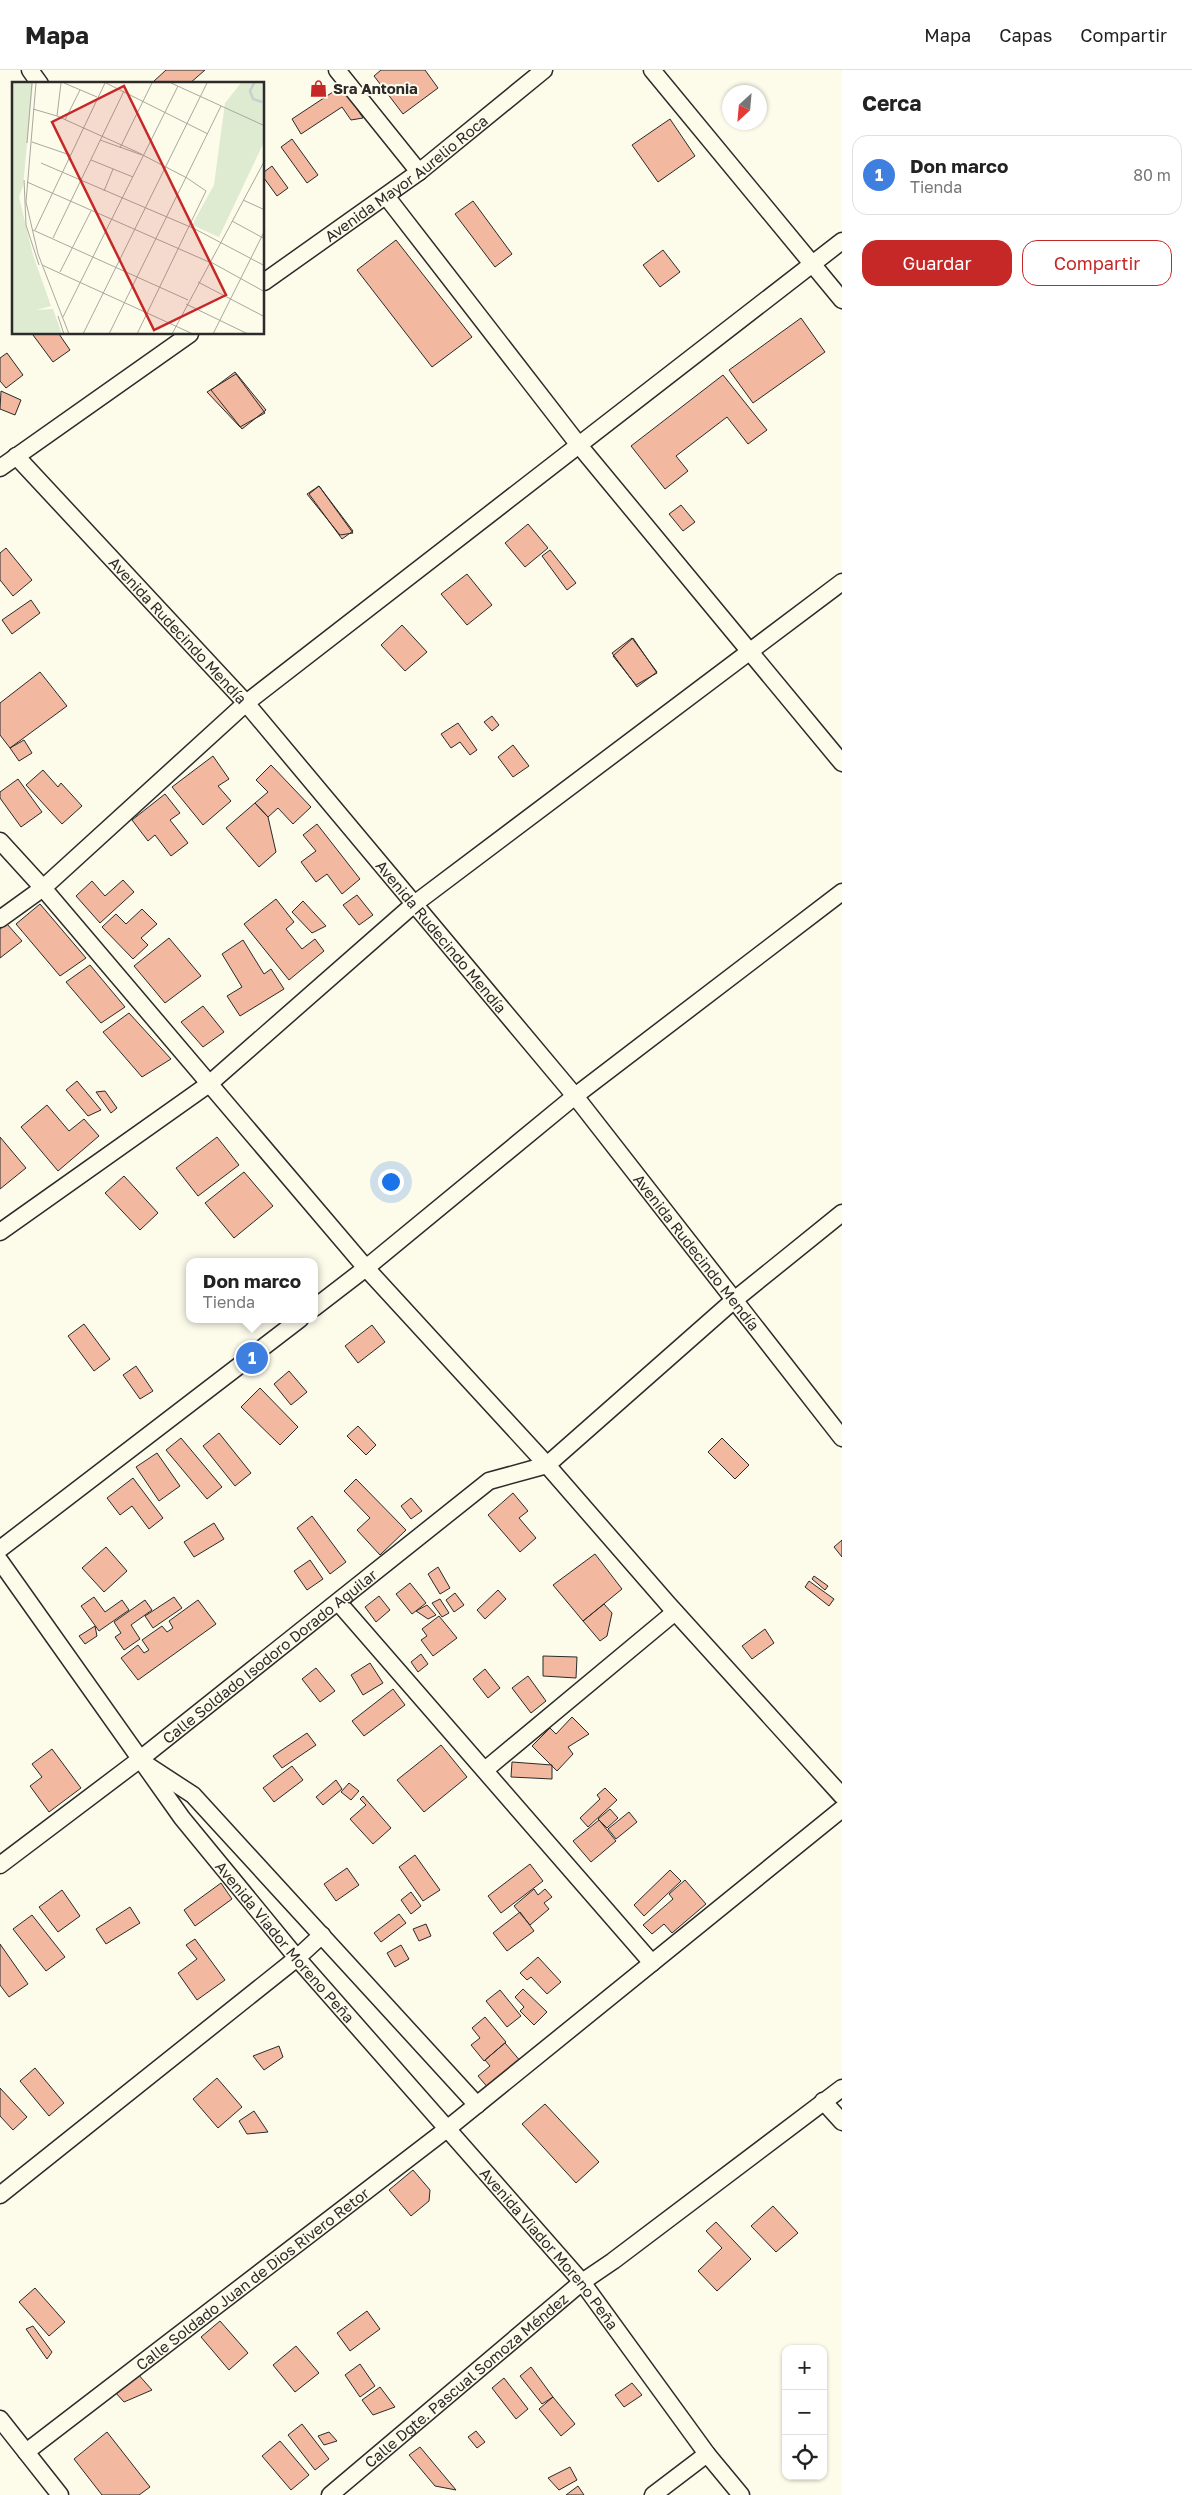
<!DOCTYPE html>
<html lang="es">
<meta charset="utf-8">
<style>
:root{--surface:#fff;--page:#f6f6f6;--text:#222;--muted:#767676;--line:#e0e0e0;--accent:#c62828}
body{margin:0;font-family:"Golos Text",sans-serif;background:var(--page);color:var(--text)}
.controls{position:absolute;right:15px;bottom:15px;display:grid;overflow:hidden;border-radius:10px;box-shadow:0 1px 4px #0004}
.controls button{width:45px;height:45px;display:grid;place-items:center;padding:0;border:0;border-bottom:1px solid var(--line);background:var(--surface);color:var(--text);font:25px sans-serif}
.compass{position:absolute;left:722px;top:15px;width:45px;height:45px;border-radius:50%;background:var(--surface);box-shadow:0 1px 4px #0004;rotate:206deg}
.you{position:absolute;left:390px;top:1111px;width:18px;height:18px;margin:-12px;border:4px solid #fff;border-radius:50%;background:#1a73e8;box-shadow:0 0 0 8px #1a73e833}
.badge{display:grid;place-items:center;width:32px;height:32px;border-radius:50%;background:var(--accent);color:#fff;font-size:16px;font-weight:700}
.pin{position:absolute;translate:-50% -50%;border:2px solid #fff;box-shadow:0 1px 5px #0006}
.popup{position:absolute;left:186px;top:1188px;width:132px;height:65px;box-sizing:border-box;display:grid;place-content:center;border-radius:10px;background:var(--surface);filter:drop-shadow(0 1px 4px #0005);font-size:16px;white-space:nowrap;color:var(--muted)}
.popup b{font-size:19px;color:var(--text)}
.popup::after{content:'';position:absolute;left:50%;top:100%;margin-left:-10px;border:10px solid transparent;border-top-color:var(--surface)}
.list{margin:0;padding:0;list-style:none}
h2{display:flex;justify-content:space-between;align-items:center;height:65px;margin:0;padding:0 20px;font-size:21px}
h2 small{font-size:16px;font-weight:400;color:var(--muted)}
.list li{display:grid;grid-template-columns:32px 1fr auto;gap:15px;align-items:center;box-sizing:border-box;height:80px;margin:0 10px 10px;padding:0 10px;border:1px solid var(--line);border-radius:15px}
.list b{display:block;font-size:19px;white-space:nowrap}
.list p{margin:0;font-size:16px;white-space:nowrap;color:var(--muted)}
.list em{font-size:16px;font-style:normal;color:var(--muted)}
.actions{display:flex;gap:10px;padding:15px 20px}
.actions a{flex:1;padding:11px 0;border:1px solid var(--accent);border-radius:15px;text-align:center;font-size:18px;color:var(--accent)}
.actions .main{background:var(--accent);color:#fff}
.icon{flex:none;width:28px;height:28px;fill:none;stroke:currentColor;stroke-width:2;stroke-linecap:round;stroke-linejoin:round}
.map{position:relative;flex:none;width:842px;height:2425px;overflow:hidden}
header{display:flex;align-items:center;gap:30px;box-sizing:border-box;height:70px;padding:0 25px;background:var(--surface);border-bottom:1px solid var(--line)}
header strong{font-size:24px}
nav{display:flex;gap:28px;margin-inline-start:auto;font-size:18px}
main{display:flex}
aside{flex:1;background:var(--surface)}
.map>svg:first-child{display:block}
.building{fill:#f2b8a0;stroke:#2b2b2b}
.lines{fill:none;stroke-linecap:round;stroke-linejoin:round}
.street-casing{stroke:#2b2b2b;stroke-width:19}
.street{stroke:#fdfbea;stroke-width:16}
.labels{text-anchor:middle;dominant-baseline:central;stroke-width:4;stroke-linejoin:round;paint-order:stroke}
.poi-label{font-size:15px;font-weight:bold;fill:#2b2b2b;stroke:#fdfbea;text-anchor:start}
.street-label{font-size:15px;fill:#2b2b2b;stroke:#fdfbea}
.inset-river{fill:none;stroke:#c7d0d0;stroke-width:2.5}
.inset-road{fill:none;stroke:#a9a89e;stroke-width:1}
.view{fill:#c62828;fill-opacity:0.15;stroke:#c62828;stroke-width:2.5}
.inset-edge{fill:none;stroke:#2b2b2b;stroke-width:2.5}
</style>
<header>
<strong>Mapa</strong>
<nav><a>Mapa</a><a>Capas</a><a>Compartir</a></nav>
</header>
<main>
<div class="map">
<svg width="842" height="2425" viewBox="0 0 842 2425">
<rect width="100%" height="100%" fill="#fdfbea"/>
<!-- building -->
<path class="building" d="M166,0H205L189,14H155L153,12Z
M381,0H425L438,18L403,44L374,6Z
M342,16L363,48L351,50L342,37L301,64L292,49Z
M670,49L695,86L658,112L632,75Z
M292,69L318,105L307,113L281,77Z
M272,96L288,118L277,126L264,108V102Z
M473,131L512,184L495,197L455,144Z
M396,170L472,267L432,297L357,200Z
M663,180L680,202L660,217L643,195Z
M801,248L825,282L753,333L729,300Z
M35,264H59L70,280L53,292L33,265Z
M7,283L23,305L6,318L0,311V288Z
M235,302L266,340L242,359L211,320Z
M236,304L265,343L240,357L207,322Z
M723,305L767,360L748,374L727,347L676,386L688,401L665,419L631,376Z
M1,321L21,330L15,345L0,339Z
M319,416L353,461L342,469L309,424Z
M319,416L353,463L340,465L307,424Z
M681,435L695,452L683,461L669,444Z
M528,454L548,478L525,497L505,473Z
M6,478L32,510L13,526L0,510V483Z
M550,480L576,513L567,520L542,486Z
M467,504L492,535L467,555L441,524Z
M31,530L40,543L12,564L2,550Z
M402,555L427,582L405,601L381,575Z
M632,568L657,602L637,617L612,583Z
M633,568L657,603L636,615L613,586Z
M40,602L67,636L10,678L0,665V633Z
M492,646L499,655L492,661L484,652Z
M458,653L477,680L470,685L460,672L451,678L441,664Z
M24,670L32,683L19,691L10,678Z
M513,675L529,696L513,707L498,687Z
M213,686L229,709L218,716L231,731L203,755L172,717Z
M271,695L311,737L293,754L278,738L268,747L255,733L268,722L256,710Z
M43,700L58,717L61,713L82,736L62,754L26,715Z
M18,709L42,742L21,757L0,728V722Z
M165,724L180,743L170,750L188,773L171,786L155,765L148,771L132,750Z
M255,733L268,747L276,782L259,797L226,758Z
M317,754L360,809L342,824L327,804L316,812L301,792L316,781L303,765Z
M123,810L134,822L100,853L76,826L92,811L105,826Z
M357,825L373,845L359,855L343,835Z
M276,829L294,852L286,859L302,879L315,869L324,881L289,910L244,854Z
M303,831L326,856L312,863L292,842Z
M40,834L86,888L60,906L16,854Z
M142,839L157,854L141,868L148,875L133,889L102,857L116,844L126,854Z
M7,854L22,871L0,888V859Z
M169,868L201,906L165,933L134,896Z
M243,870L264,904L271,899L284,919L240,946L227,926L242,917L222,884Z
M90,895L125,937L101,953L66,912Z
M203,936L224,962L203,977L181,952Z
M129,943L171,989L142,1007L103,962Z
M77,1011L101,1040L88,1046L66,1020Z
M105,1021L117,1038L111,1043L96,1022Z
M47,1035L69,1061L84,1049L99,1066L58,1101L21,1057Z
M0,1067L26,1098L0,1119Z
M217,1067L239,1095L198,1126L176,1098Z
M244,1102L273,1136L234,1168L205,1133Z
M124,1106L158,1143L140,1160L105,1123Z
M84,1254L110,1289L94,1301L68,1266Z
M372,1255L385,1272L358,1293L345,1276Z
M136,1296L153,1321L140,1329L123,1305Z
M289,1301L307,1322L291,1335L274,1314Z
M260,1318L298,1357L280,1375L241,1337Z
M358,1356L376,1375L366,1385L347,1366Z
M219,1363L251,1403L235,1416L203,1376Z
M181,1368L222,1417L207,1429L166,1380Z
M722,1368L749,1395L735,1409L708,1382Z
M157,1383L180,1416L159,1431L136,1397Z
M133,1408L163,1448L149,1459L132,1436L120,1445L107,1428Z
M356,1409L406,1460L380,1485L357,1460L370,1448L344,1421Z
M513,1423L528,1441L519,1448L536,1468L520,1482L488,1445Z
M411,1428L422,1441L411,1449L401,1436Z
M312,1446L346,1492L330,1504L297,1458Z
M214,1453L224,1469L194,1487L184,1472Z
M842,1470V1487L834,1477Z
M106,1477L127,1501L104,1522L82,1498Z
M595,1484L622,1519L583,1551L553,1515Z
M310,1490L323,1509L307,1520L294,1501Z
M438,1497L450,1518L440,1524L428,1504Z
M814,1506L828,1516L825,1520L812,1509Z
M809,1511L834,1529L829,1536L805,1517Z
M410,1513L426,1533L412,1544L396,1524Z
M498,1520L506,1529L485,1549L477,1540Z
M455,1523L464,1535L454,1542L446,1530Z
M379,1526L390,1540L376,1552L365,1537Z
M94,1527L105,1542L122,1530L129,1540L99,1561L81,1536Z
M174,1527L182,1538L153,1558L145,1546Z
M440,1529L449,1543L442,1547L432,1533Z
M145,1530L152,1540L131,1555L140,1569L124,1580L115,1567L121,1563L114,1552Z
M198,1530L216,1554L138,1610L121,1588L138,1575L144,1583L149,1580L142,1570L162,1556L167,1562L173,1558L169,1551Z
M604,1534L612,1543L607,1566L600,1571L583,1551Z
M427,1535L436,1545L428,1549L416,1541Z
M439,1546L457,1568L433,1586L421,1570L427,1566L422,1559Z
M95,1556L97,1566L85,1574L79,1566Z
M765,1559L774,1573L752,1589L742,1576Z
M421,1584L428,1594L418,1602L411,1592Z
M543,1586L577,1587L576,1608L543,1606Z
M370,1593L383,1613L363,1625L351,1605Z
M316,1598L335,1621L320,1632L302,1609Z
M485,1599L500,1618L488,1628L473,1609Z
M528,1606L546,1631L531,1643L512,1618Z
M393,1619L405,1635L364,1666L352,1651Z
M572,1647L589,1664L568,1677L573,1684L557,1701L532,1676L550,1658L556,1664Z
M307,1663L316,1675L282,1698L273,1686Z
M441,1675L467,1707L424,1742L397,1710Z
M52,1679L81,1718L49,1742L30,1716L42,1707L32,1694Z
M512,1692L552,1695V1709L511,1707Z
M292,1696L303,1710L274,1732L263,1718Z
M336,1710L342,1719L323,1735L316,1727Z
M349,1713L359,1721L351,1730L341,1722Z
M605,1718L617,1730L588,1757L580,1748L600,1729L597,1725Z
M363,1726L391,1758L373,1774L350,1749L366,1735L360,1729Z
M610,1739L618,1748L607,1758L598,1749Z
M629,1742L637,1752L616,1769L608,1759Z
M599,1750L616,1771L591,1792L573,1771Z
M415,1785L440,1820L423,1831L399,1797Z
M530,1794L543,1811L501,1843L488,1826Z
M347,1798L359,1815L336,1831L324,1814Z
M670,1800L681,1811L644,1846L634,1835Z
M685,1810L706,1834L672,1863L664,1854L652,1864L643,1855L673,1829L669,1824Z
M221,1813L232,1829L195,1856L184,1840Z
M534,1819L538,1825L545,1819L552,1827L544,1833L549,1839L530,1855L514,1836Z
M62,1820L80,1846L58,1862L39,1837Z
M411,1822L421,1836L411,1844L401,1830Z
M130,1837L140,1853L106,1874L96,1859Z
M520,1842L534,1861L507,1881L493,1863Z
M399,1844L406,1853L381,1872L374,1863Z
M32,1845L65,1887L46,1901L13,1859Z
M426,1854L431,1866L419,1871L413,1859Z
M195,1869L225,1910L197,1930L178,1903L197,1889L186,1875Z
M0,1874L28,1914L9,1927L0,1915Z
M401,1875L409,1889L395,1897L387,1883Z
M538,1887L561,1912L547,1924L531,1907L527,1910L520,1903Z
M523,1919L547,1942L534,1955L520,1941L524,1937L515,1927Z
M500,1920L521,1946L507,1957L486,1931Z
M485,1947L506,1972L484,1991L471,1975L480,1968L472,1958Z
M505,1973L522,1993L490,2020L478,2006L490,1996L485,1990Z
M279,1976L283,1987L264,2000L253,1986Z
M35,1998L64,2033L49,2046L20,2011Z
M217,2008L242,2037L218,2058L193,2029Z
M0,2018L27,2047L13,2060L0,2046Z
M545,2034L599,2092L576,2113L522,2054Z
M254,2041L268,2062L247,2064L239,2051Z
M413,2100L430,2120L429,2131L411,2146L389,2120Z
M773,2136L798,2163L776,2182L751,2156Z
M716,2152L751,2189L717,2221L698,2201L722,2178L706,2161Z
M35,2218L65,2252L49,2266L19,2232Z
M367,2241L380,2259L350,2281L337,2263Z
M220,2251L248,2283L229,2300L201,2267Z
M33,2256L52,2282L47,2289L26,2259Z
M296,2276L319,2303L295,2322L273,2295Z
M360,2294L375,2316L360,2327L345,2305Z
M531,2297L553,2327L542,2334L520,2306Z
M137,2303L152,2320L124,2332L115,2322Z
M504,2308L528,2339L516,2349L492,2318Z
M632,2313L642,2325L624,2337L615,2325Z
M380,2317L395,2337L373,2345L362,2330Z
M553,2327L575,2354L561,2366L539,2339Z
M302,2354L329,2389L315,2400L288,2365Z
M476,2361L485,2372L477,2378L468,2367Z
M107,2362L150,2417L139,2425H102L74,2389Z
M329,2362L337,2371L324,2375L318,2366Z
M280,2371L309,2405L291,2420L262,2386Z
M420,2377L456,2420L435,2416L409,2385Z
M570,2397L577,2410L559,2420L548,2408Z
M578,2416L584,2425H566Z"/>
<g class="lines">
<defs>
<g id="street">
<path d="M30,0L40,14"/>
<path d="M337,0L419,102"/>
<path d="M652,0L842,230"/>
<path d="M386,126L578,374L842,693"/>
<path id="s1" d="M264,212L419,102L544,0"/>
<path id="s2" d="M16,386L246,633L575,1026L842,1368"/>
<path d="M0,398L190,264"/>
<path d="M0,771L43,818L366,1198L547,1395L668,1534L842,1726"/>
<path d="M0,849L43,818L246,633L842,171"/>
<path d="M0,1162L209,1014L413,835L842,512"/>
<path d="M314,1238L366,1198L575,1026L842,822"/>
<path d="M0,1479L300,1249"/>
<path id="s3" d="M0,1491L182,1748L297,1888L582,2212L707,2384L741,2425"/>
<path d="M338,1532L652,1893"/>
<path d="M147,1695L193,1725L477,2035"/>
<path d="M485,1700L675,1542"/>
<path id="s4" d="M0,1795L139,1690L489,1411L547,1395L733,1231L842,1143"/>
<path d="M823,2031L842,2052"/>
<path d="M0,2125L297,1888L322,1865"/>
<path d="M0,2349L60,2425"/>
<path id="s5" d="M26,2382L447,2059L842,1739"/>
<path id="s6" d="M330,2425L582,2212L613,2191L842,2018"/>
<path d="M653,2425L707,2384"/>
</g>
</defs>
<!-- street casing -->
<use href="#street" class="street-casing"/>
<!-- street -->
<use href="#street" class="street"/>
</g>
<!-- icons -->
<defs>
<symbol id="shop-bare" viewBox="-9 -9 18 18"><path d="M-5-2.5h2.3a2.7 3.5 0 0 1 5.4 0H5L5.5 6h-11ZM-1.5-2.5h3a1.5 2.3 0 0 0-3 0Z" fill="#c62828" stroke="#fdfbea" stroke-width="2.5" paint-order="stroke"/></symbol>
</defs>
<g fill-rule="evenodd">
<use href="#shop-bare" x="306" y="6" width="25" height="25"/>
</g>
<g class="labels">
<!-- poi labels -->
<g class="poi-label">
<text x="333" y="18">Sra Antonia</text>
</g>
<!-- street labels -->
<g class="street-label">
<text stroke="none"><textPath href="#s1" startOffset="176">Avenida Mayor Aurelio Roca</textPath></text>
<text stroke="none"><textPath href="#s2" startOffset="238">Avenida Rudecindo Mendía</textPath></text>
<text stroke="none"><textPath href="#s2" startOffset="642">Avenida Rudecindo Mendía</textPath></text>
<text stroke="none"><textPath href="#s2" startOffset="1048">Avenida Rudecindo Mendía</textPath></text>
<text stroke="none"><textPath href="#s4" startOffset="341">Calle Soldado Isodoro Dorado Aguilar</textPath></text>
<text stroke="none"><textPath href="#s3" startOffset="476">Avenida Viador Moreno Peña</textPath></text>
<text stroke="none"><textPath href="#s3" startOffset="881">Avenida Viador Moreno Peña</textPath></text>
<text stroke="none"><textPath href="#s5" startOffset="285">Calle Soldado Juan de Dios Rivero Retor</textPath></text>
<text stroke="none"><textPath href="#s6" startOffset="178">Calle Dgte. Pascual Somoza Méndez</textPath></text>
</g>
</g>
<!-- overview -->
<g transform="translate(12 12)">
<rect width="252" height="252" fill="#fdfbea"/>
<path d="M0,1H21L11,104L7,115L21,173L39,224L24,228L41,227L50,252H0ZM229,1H252V60L207,155L180,143L202,103L213,21Z" fill="#deebd1"/>
<path class="inset-river" d="M242,1L238,9L241,17L250,20"/>
<path class="inset-road" d="M24,1L14,120L26,172L57,252M52,1L85,15M94,1L196,52M159,1L253,44M21,27L45,34L125,70L175,96L194,109L125,252M45,34L49,1M53,38L68,8M88,58L130,73M20,60L58,73M15,61L20,1M108,66L140,1M79,78L121,95M29,81L183,147L253,184M12,98L14,143L27,183M15,100L197,180M92,109L101,87M231,118L253,128M220,139L253,157M21,148L176,218M23,148L93,1M41,156L112,9M197,179L253,210M30,183L181,252M48,190L79,129M186,200L253,235M174,222L236,252M46,234L52,252M51,235L166,4M71,252L195,1M97,252L209,24M160,252L253,78M201,252L253,148"/>
<path class="view" d="M112,4L214,213L142,248L40,40Z"/>
<rect width="252" height="252" class="inset-edge"/>
</g>
</svg>
<div class="controls">
<button>+</button>
<button>−</button>
<button><svg class="icon" aria-label="locate" viewBox="0 0 24 24"><circle cx="12" cy="12" r="6"/><path d="M12 2v4M12 18v4M2 12h4M18 12h4"/></svg></button>
</div>
<svg class="compass" viewBox="-18 -18 36 36"><path d="M0-13l5 13h-10z" fill="#e53935"/><path d="M0 13l5-13h-10z" fill="#767676"/></svg>
<div class="you"></div>
<div class="pin badge" style="left:252px;top:1288px;background:#3f7fe0">1</div>
<div class="popup"><b>Don marco</b>Tienda</div>
</div>
<aside>
<h2>Cerca<small></small></h2>
<ul class="list">
<li><span class="badge" style="background:#3f7fe0">1</span><div><b>Don marco</b><p>Tienda</p></div><em>80 m</em></li>
</ul>
<div class="actions"><a class="main">Guardar</a><a>Compartir</a></div>
</aside>
</main>
